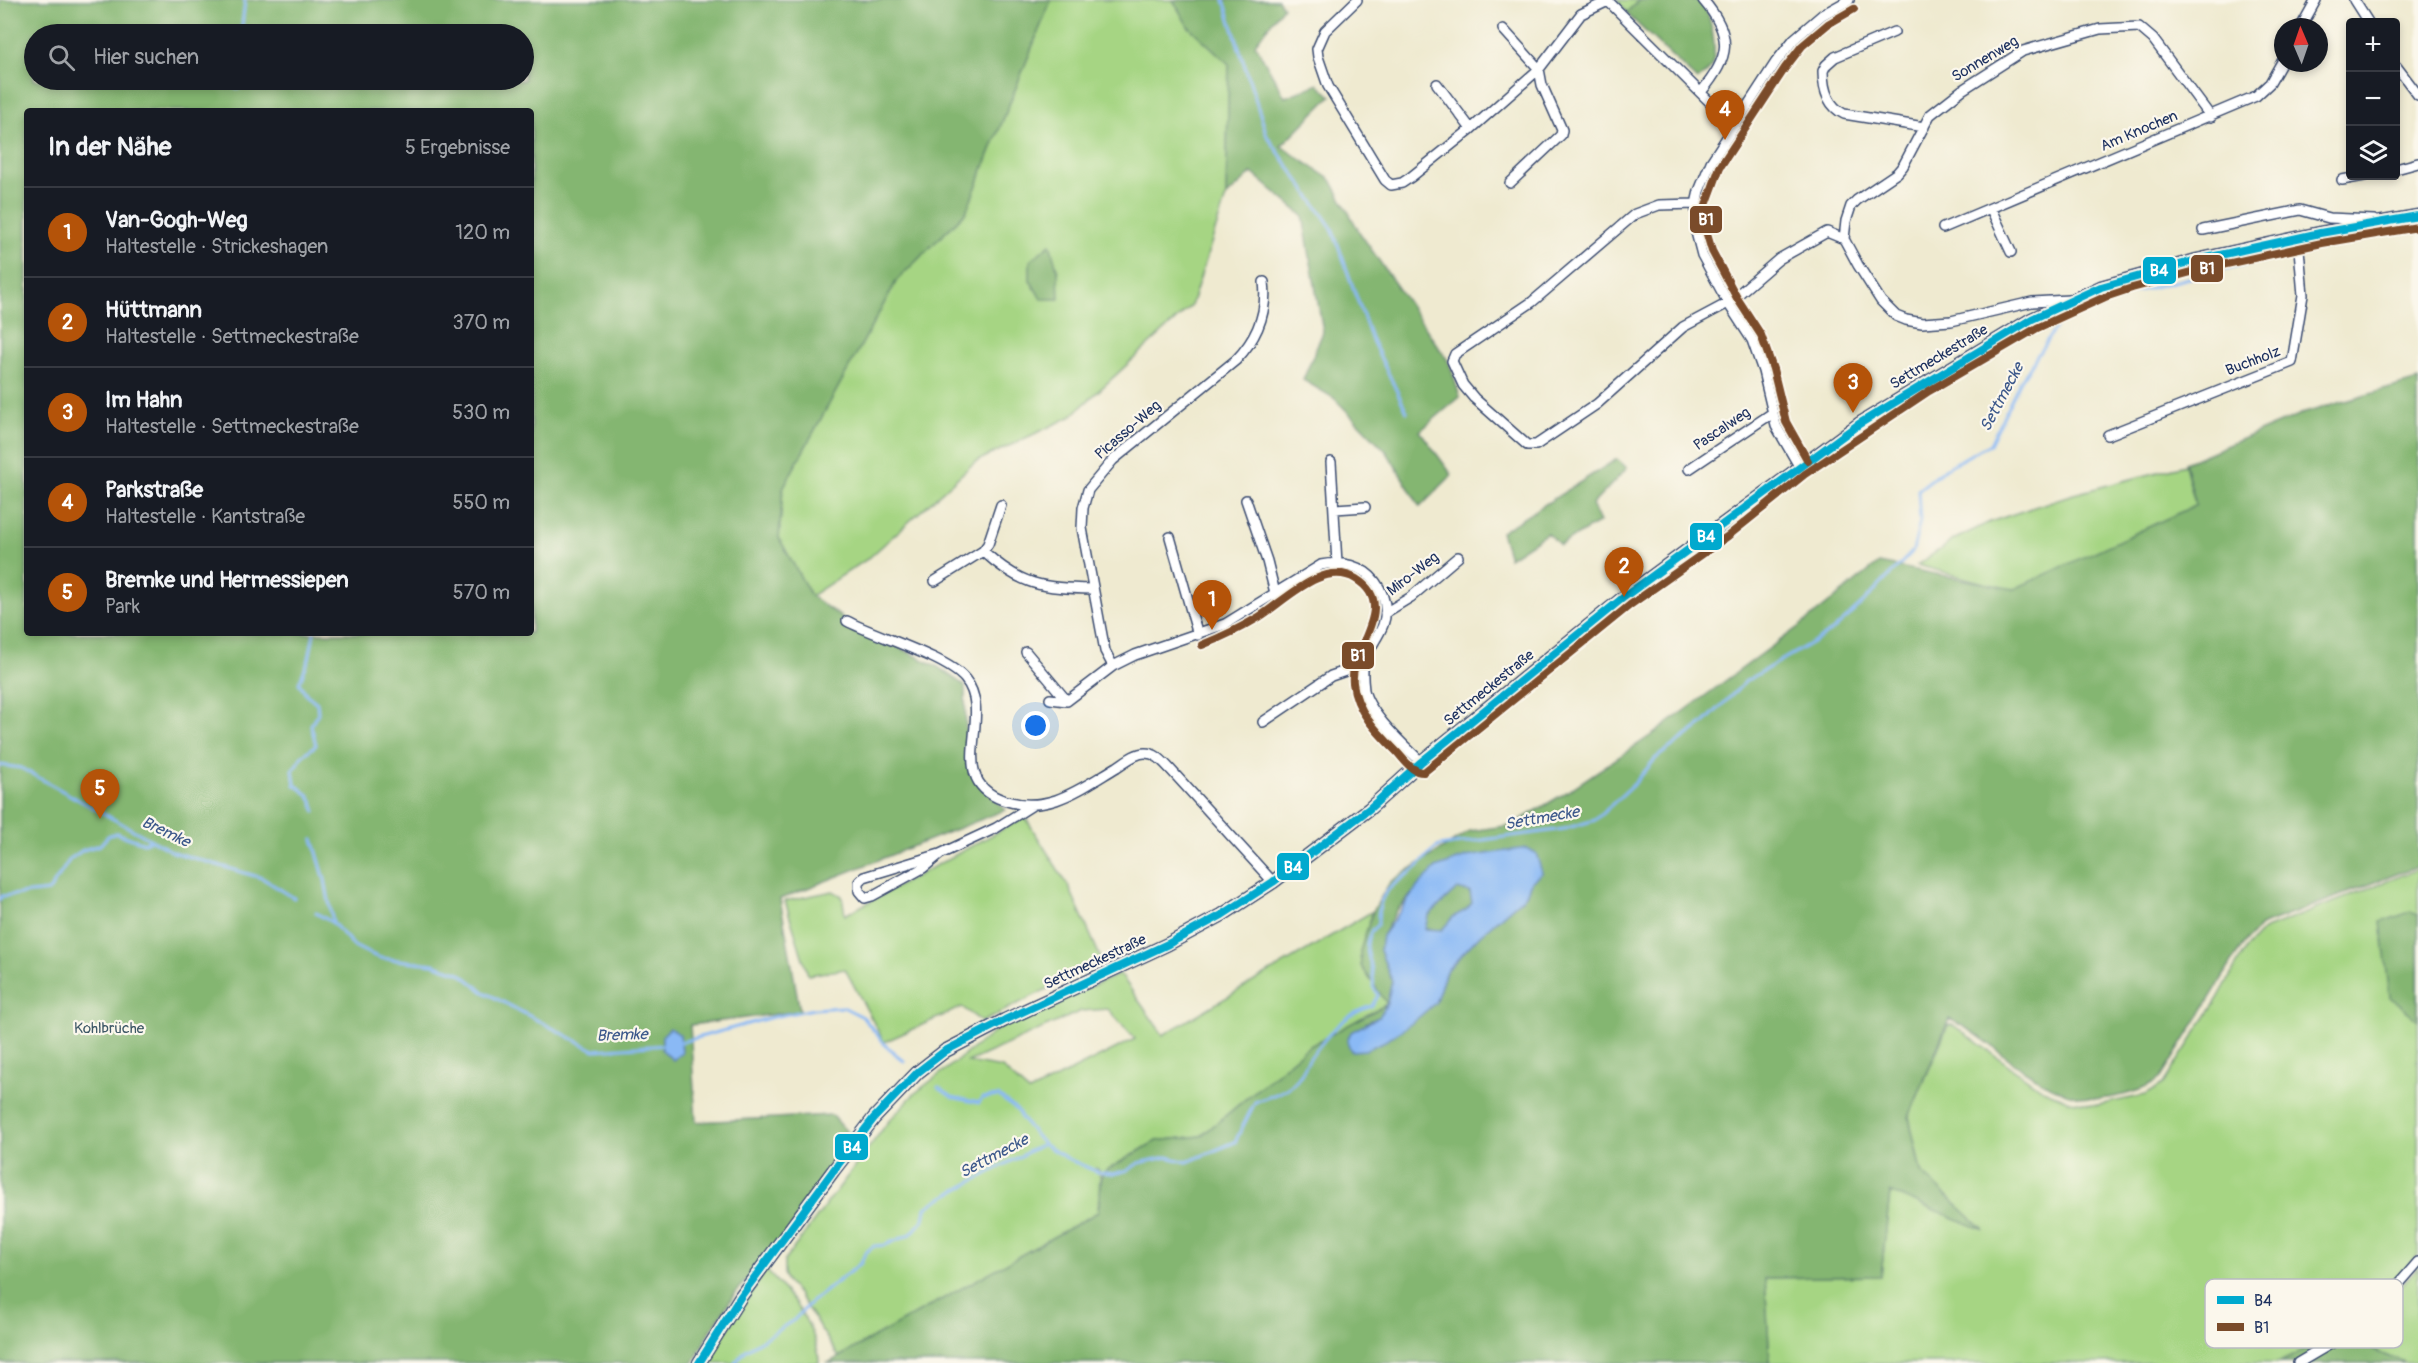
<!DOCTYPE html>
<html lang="de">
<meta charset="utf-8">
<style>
:root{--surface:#171b24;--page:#20242c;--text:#f1f3f6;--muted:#9ea1a6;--line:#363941;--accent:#b45309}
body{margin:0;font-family:Pangolin,sans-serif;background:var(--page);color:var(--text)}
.controls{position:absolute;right:18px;top:18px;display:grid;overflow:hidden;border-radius:6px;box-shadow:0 3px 9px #0003}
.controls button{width:54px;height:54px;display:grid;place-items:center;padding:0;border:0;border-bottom:2px solid var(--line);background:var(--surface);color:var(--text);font:30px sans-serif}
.compass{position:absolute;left:2274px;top:18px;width:54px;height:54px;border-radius:50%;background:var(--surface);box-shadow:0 3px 9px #0003;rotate:358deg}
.you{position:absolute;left:1036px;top:726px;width:21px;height:21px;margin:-15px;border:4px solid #fff;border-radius:50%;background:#1a73e8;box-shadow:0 0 0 9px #1a73e833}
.badge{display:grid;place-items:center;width:39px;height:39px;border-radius:50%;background:var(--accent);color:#fff;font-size:20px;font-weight:700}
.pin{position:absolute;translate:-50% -50px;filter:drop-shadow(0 2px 3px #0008)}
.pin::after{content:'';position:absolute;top:32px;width:21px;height:18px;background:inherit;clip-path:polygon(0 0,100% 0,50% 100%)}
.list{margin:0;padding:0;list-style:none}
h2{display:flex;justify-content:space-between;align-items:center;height:78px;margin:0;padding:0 24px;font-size:26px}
h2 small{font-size:20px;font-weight:400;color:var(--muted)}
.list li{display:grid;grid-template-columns:39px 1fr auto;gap:18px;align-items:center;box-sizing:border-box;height:90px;padding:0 24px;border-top:2px solid var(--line)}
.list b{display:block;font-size:22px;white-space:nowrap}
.list p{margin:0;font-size:20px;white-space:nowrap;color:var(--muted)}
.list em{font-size:20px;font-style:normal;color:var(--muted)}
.icon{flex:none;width:33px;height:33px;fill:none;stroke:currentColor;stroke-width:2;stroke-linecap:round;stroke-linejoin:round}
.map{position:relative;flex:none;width:2418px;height:1363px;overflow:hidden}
.search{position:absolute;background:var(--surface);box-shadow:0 3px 9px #0003;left:24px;top:24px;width:510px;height:66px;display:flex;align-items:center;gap:15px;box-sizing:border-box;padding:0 21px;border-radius:33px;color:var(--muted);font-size:22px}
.panel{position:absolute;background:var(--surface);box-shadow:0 3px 9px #0003;left:24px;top:108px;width:510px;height:528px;border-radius:6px}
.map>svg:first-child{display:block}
.green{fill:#a6d583;stroke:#608270;stroke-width:1.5;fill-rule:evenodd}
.forest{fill:#84b671;stroke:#507268;stroke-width:1.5;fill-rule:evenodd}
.water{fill:#8ab9f5;stroke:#5274aa;stroke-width:1.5;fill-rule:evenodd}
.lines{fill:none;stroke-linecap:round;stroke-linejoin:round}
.stream{stroke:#8ab9f5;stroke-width:3}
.minor-casing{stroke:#3b4b6f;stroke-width:12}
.tertiary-casing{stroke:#3b4b6f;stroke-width:15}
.minor{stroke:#fff;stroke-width:9}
.tertiary{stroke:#fff;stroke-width:12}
.bus-1-casing{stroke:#fbf7ec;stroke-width:12}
.bus-2-casing{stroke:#fbf7ec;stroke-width:12}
.bus-1{stroke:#00a9ce;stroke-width:8}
.bus-2{stroke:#7a4b2a;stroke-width:8}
.labels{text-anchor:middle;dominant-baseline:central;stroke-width:4.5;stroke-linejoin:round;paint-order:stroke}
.street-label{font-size:15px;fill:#1b2f5e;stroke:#fbf7ec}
.park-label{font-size:15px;fill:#3e5867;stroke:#fbf7ec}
.water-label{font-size:16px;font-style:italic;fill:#3c588b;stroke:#fbf7ec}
.key{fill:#fbf7ec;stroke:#b8bbc1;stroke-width:1.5}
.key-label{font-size:16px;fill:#1b2f5e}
.line-badge{stroke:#fbf7ec;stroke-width:2}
.badge-label{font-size:16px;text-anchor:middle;font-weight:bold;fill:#fff}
</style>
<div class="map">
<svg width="2418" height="1363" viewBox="0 0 2418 1363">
<rect width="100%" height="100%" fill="#fbf7ec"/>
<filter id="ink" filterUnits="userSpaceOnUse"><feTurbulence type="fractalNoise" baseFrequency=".0167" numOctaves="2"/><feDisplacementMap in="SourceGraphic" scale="12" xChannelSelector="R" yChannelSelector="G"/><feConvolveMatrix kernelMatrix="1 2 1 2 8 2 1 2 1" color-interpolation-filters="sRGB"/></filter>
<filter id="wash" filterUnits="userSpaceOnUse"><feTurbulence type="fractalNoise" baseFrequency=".008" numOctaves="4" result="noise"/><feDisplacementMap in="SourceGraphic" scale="24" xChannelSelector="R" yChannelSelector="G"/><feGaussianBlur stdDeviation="1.35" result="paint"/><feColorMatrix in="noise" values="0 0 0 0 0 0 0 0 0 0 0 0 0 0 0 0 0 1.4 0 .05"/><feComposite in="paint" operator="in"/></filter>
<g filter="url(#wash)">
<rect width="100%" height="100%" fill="#efead0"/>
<!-- green -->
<path class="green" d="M1051,0H1173L1188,26L1229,63L1226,197L1191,306L1070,417L975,462L869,558L811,596L779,538L783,488L897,280L966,212Z
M1617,0H1639L1626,13Z
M2185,465L2196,507L2014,591L1917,565L1955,539L1990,522L2070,495Z
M1025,817L1069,887L1102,961L982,1022L962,1007L884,1042L845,969L808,975L785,901L833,891L842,896L845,915Z
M2418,869V1255L2364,1313L2338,1334L2278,1363H1770L1765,1278L1881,1276L1890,1191L1982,1229L1921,1172L1909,1117L1948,1025H1953L2043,1090L2070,1101L2098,1105L2145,1095L2163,1084L2217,1000L2246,948L2263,930Z
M1373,911L1360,951L1387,1004L1308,1047L1201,1136L1156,1141L1102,1173L1096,1168L1094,1170L1100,1175L1098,1212L839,1357L799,1295L788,1283L784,1276V1261L888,1122L914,1094L1007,1022L1120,974L1163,1035ZM1108,1009L1135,1039L1029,1092L1002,1068L968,1062L1081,1011Z
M2418,1267V1363H2405L2357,1342L2360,1331Z
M766,1270C790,1295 818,1327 819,1363H705Z"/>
<!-- forest -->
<path class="forest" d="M0,0H1051L966,212L897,280L783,488L779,538L811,596L847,621L938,667L965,686L966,737L970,773L1005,810L780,899L800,1011L690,1025L696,1122L832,1115L855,1141L765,1262L738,1289L709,1333L693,1363H0ZM34,34H524V80H34ZM27,111H531V633H27Z
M1173,0H1278L1283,7L1255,44L1285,97L1318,84L1331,96L1281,146L1331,180L1360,233L1449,362L1460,397L1420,431L1452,475L1420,507L1387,452L1334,398L1303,380L1323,332L1303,216L1252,173L1226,197L1229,64L1188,26Z
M1639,0H1702C1710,14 1719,51 1711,67C1709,72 1701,77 1697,80L1626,13Z
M1050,244L1058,272L1059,299H1041L1030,280V261Z
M2418,380V866L2260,926L2242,946L2161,1078C2149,1088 2135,1092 2119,1096C2050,1113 2006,1045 1949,1019L1909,1117L1921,1172L1984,1230L1890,1192L1881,1276L1765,1278L1770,1363H828L1098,1212L1102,1173L1156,1141L1201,1136L1308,1047L1387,1004L1361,966L1360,951L1373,911L1390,882L1470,831L1512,825L1562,795L1656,732L1805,622L1879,563L2014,589L2196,505L2185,463L2301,414ZM1436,868L1541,873L1531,882L1526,895L1480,935L1446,971L1435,1003L1365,1023L1379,1017L1387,1004L1392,981L1380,950L1382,936L1396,911Z
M1617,459L1627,468L1592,505L1600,522L1560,545L1547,533L1509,558L1501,532Z
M1457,889L1470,892L1472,903L1466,910L1453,917L1442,930L1425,929L1428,916Z
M2410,912L2418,915V1020L2390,997L2381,922Z
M2338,1334L2405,1363H2278Z"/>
<!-- water -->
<path class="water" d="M1527,848L1536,853L1542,873L1531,882L1526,895L1480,935L1446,971L1435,1003L1412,1023L1385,1041L1365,1050L1351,1051L1347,1041L1351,1032L1379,1017L1387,1004L1392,981L1380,950L1382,936L1418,886L1436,868L1466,857ZM1457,889L1470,892L1472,903L1466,910L1453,917L1442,930L1425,929L1428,916Z
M670,1028L680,1035L682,1052L673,1060L662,1050V1036Z"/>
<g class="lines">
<!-- stream -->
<path class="stream" d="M1224,0L1267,136L1332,228L1371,338L1407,412
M124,34H132
M241,34L245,0
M204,80L239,88L238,80
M2302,250L2376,233L2418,228
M314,633L309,659L299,683L307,695L317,703L318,713L311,725L316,745L302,756L293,770L295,785C307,792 312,798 315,811
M0,765L21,768L173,852L262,878L294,898
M313,839L325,880L333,923
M0,899L2,896L49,891L70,859L83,850L100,845L108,836L116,833L144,843L151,840
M316,913L333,923L354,946L368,953L380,958L433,964L460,973L484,992L594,1050L666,1045
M678,1043L773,1017L814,1009L843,1007L863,1017L887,1047L904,1061
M938,1087L952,1097L979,1103L982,1098L999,1096L1019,1112L1021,1118L1043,1144
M735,1363L746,1350L794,1320L810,1303L861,1263L865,1253L874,1246L885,1245L911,1234L924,1219L926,1208L936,1201L1043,1144L1070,1160L1098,1172L1113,1174L1128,1170L1139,1163L1167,1157L1187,1162L1235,1142L1255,1102C1268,1097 1284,1093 1295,1082C1302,1076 1305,1065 1310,1058C1327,1035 1344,1014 1372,1006L1378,995L1373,987C1377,963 1354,946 1378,924C1377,891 1392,886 1415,869C1424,862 1428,852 1439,846L1564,829L1595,820L1635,783L1656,758L1703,724L1746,681L1832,631L1865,601L1913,551L1920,521L1918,490L1946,468L1990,444L2020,382L2057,325L2114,297L2296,251"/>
</g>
</g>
<g filter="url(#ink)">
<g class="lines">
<defs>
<path id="minor" d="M1357,0L1325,31L1317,49L1318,57L1328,86L1385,180L1391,185L1402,183L1411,177L1471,129L1539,69L1581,14L1608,1L1734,126
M2354,0L2368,22
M2301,27L2316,0
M1503,29L1539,69L1542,85L1562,130L1561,135L1510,183
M1894,32L1835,57L1826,65L1823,71C1823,89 1828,106 1844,114L1924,127
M2396,66L2418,95
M1437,84L1471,129
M1701,92C1730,58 1734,36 1703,0
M2396,169L2418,163
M2342,180L2364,176
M1696,204L1659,205L1635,214L1532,302L1455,354L1452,361L1463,385L1474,398L1527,445H1536L1597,404L1683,327L1728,303L1779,259L1827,232L1844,239
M1991,209L2011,252
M1943,228L2256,96L2270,83L2283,60
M2203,230L2300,210L2329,218L2374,220
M2069,300L2032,302L1951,321L1922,323L1906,320L1896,316L1881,301L1858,265L1844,239L1846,221L1851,206L1857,200L1897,173L1903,166L1930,115L1962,90L2023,51L2100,29L2139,27L2153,39L2211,117
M2108,435L2292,362L2303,295L2298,238
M1331,462L1337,563
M1799,466L1776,426L1763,371L1752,340L1728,303L1702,255L1696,232V204L1699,191L1711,162L1776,62L1794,39L1822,15L1849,0
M1689,469L1771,414
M1246,500L1267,561L1275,593
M1001,505L988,544L983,551C1021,586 1042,588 1093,589
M1335,509L1365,507
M1170,537L1198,635
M935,581L983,551
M1385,613L1411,597L1458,557
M847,621C875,636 947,657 965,679C996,716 943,779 1003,800C1048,815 1080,789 1117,767C1125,762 1135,753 1145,753C1157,753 1164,763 1171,770L1273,882
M1026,652L1067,701
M1113,666L1105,651L1082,528L1083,508L1088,490L1113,460L1236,360C1257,338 1268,313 1264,282
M1050,699L1067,701L1113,666L1135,655L1225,624L1321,565C1337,562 1351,563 1365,572C1381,583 1390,606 1383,625C1378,638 1368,649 1364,663C1362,671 1363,682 1364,690C1369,714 1404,745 1421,762
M1263,722L1331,676L1363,665
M940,854L864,877L859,882V891L865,898L872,896L923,868L940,854L996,828L1031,806
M2298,1363L2332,1343L2384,1301L2418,1262"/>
<path id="tertiary" d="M699,1363L741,1296L833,1171L874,1118L918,1072L945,1051L1005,1020L1168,944L1222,915L1273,882L1369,809L1421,762L1624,597L1859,424L2032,319L2101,287L2197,260L2320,233L2418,216"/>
</defs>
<!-- minor casing -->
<use href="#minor" class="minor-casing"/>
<!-- tertiary casing -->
<use href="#tertiary" class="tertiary-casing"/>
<!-- minor -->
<use href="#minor" class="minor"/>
<!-- tertiary -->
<use href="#tertiary" class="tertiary"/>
<defs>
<path id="bus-1" d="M699,1363L741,1296L833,1171L874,1118L918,1072L945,1051L1005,1020L1168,944L1222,915L1273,882L1369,809L1421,762L1624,597L1859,424L2032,319L2101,287L2197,260L2320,233L2418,216"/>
<path id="bus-2" d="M1808,461L1786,422L1773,369L1761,335L1737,298L1712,251L1706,231V205L1720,167L1785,68L1802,46L1828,24L1854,9
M1202,645C1222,637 1241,628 1259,617C1285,601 1323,559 1356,579C1400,606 1349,648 1353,683C1356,711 1377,732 1396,751C1404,759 1412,773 1424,772L1630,605L1728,536L1805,474L1929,391L2037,328L2105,297L2132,288L2199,270L2322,243L2418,227"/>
</defs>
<!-- bus-1 casing -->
<use href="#bus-1" class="bus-1-casing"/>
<!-- bus-2 casing -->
<use href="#bus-2" class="bus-2-casing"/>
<!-- bus-1 -->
<use href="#bus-1" class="bus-1"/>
<!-- bus-2 -->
<use href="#bus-2" class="bus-2"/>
</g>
</g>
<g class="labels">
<!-- street labels -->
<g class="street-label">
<text transform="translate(1985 59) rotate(-31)">Sonnenweg</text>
<text transform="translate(2139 131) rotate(-23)">Am Knochen</text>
<text transform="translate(1939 357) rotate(-31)">Settmeckestraße</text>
<text transform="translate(2253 361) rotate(-21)">Buchholz</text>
<text transform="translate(1722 429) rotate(-34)">Pascalweg</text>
<text transform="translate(1128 430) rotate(-41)">Picasso-Weg</text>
<text transform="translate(1413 574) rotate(-38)">Miro-Weg</text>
<text transform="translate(1489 688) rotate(-39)">Settmeckestraße</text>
<text transform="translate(1095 962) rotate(-25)">Settmeckestraße</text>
</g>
<!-- park labels -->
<g class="park-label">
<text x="109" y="1028">Kohlbrüche</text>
</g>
<!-- water labels -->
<g class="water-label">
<text transform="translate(2002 397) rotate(-62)">Settmecke</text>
<text transform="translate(1542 818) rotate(-10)">Settmecke</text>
<text transform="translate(166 832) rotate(25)">Bremke</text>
<text transform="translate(622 1035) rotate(-2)">Bremke</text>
<text transform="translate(994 1156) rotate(-28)">Settmecke</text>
</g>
</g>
<!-- legend -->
<rect x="2205" y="1279" width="198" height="69" rx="9" class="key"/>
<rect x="2217" y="1296" width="27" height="8" fill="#00a9ce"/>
<rect x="2217" y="1323" width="27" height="8" fill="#7a4b2a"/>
<g class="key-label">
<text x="2254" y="1306">B4</text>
<text x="2254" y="1333">B1</text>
</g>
<g class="line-badge">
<rect x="1689" y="205" width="34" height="29" rx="6" fill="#7a4b2a"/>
<rect x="2190" y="254" width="34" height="29" rx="6" fill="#7a4b2a"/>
<rect x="2142" y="256" width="35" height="29" rx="6" fill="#00a9ce"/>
<rect x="1689" y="522" width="34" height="29" rx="6" fill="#00a9ce"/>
<rect x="1341" y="641" width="34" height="29" rx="6" fill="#7a4b2a"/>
<rect x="1276" y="852" width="34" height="29" rx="6" fill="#00a9ce"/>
<rect x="834" y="1133" width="35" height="28" rx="6" fill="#00a9ce"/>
</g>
<g class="badge-label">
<text x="1706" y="225">B1</text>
<text x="2207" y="274">B1</text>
<text x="2159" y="276">B4</text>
<text x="1706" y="542">B4</text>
<text x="1358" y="661">B1</text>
<text x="1293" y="873">B4</text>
<text x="852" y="1153">B4</text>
</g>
</svg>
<div class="controls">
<button>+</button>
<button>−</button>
<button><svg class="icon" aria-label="layers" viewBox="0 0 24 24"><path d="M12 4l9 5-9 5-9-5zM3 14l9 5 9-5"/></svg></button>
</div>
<svg class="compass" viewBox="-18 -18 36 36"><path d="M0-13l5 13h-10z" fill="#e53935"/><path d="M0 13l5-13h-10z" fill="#9ea1a6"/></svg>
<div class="you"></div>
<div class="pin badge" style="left:1212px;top:630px">1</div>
<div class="pin badge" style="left:1624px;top:597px">2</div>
<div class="pin badge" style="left:1853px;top:413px">3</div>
<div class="pin badge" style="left:1725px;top:140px">4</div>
<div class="pin badge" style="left:100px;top:819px">5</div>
<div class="search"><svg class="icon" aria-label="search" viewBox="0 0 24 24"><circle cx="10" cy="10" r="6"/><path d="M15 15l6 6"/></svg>Hier suchen</div>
<section class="panel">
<h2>In der Nähe<small>5 Ergebnisse</small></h2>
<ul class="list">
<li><span class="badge">1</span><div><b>Van-Gogh-Weg</b><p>Haltestelle · Strickeshagen</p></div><em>120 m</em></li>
<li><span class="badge">2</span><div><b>Hüttmann</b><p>Haltestelle · Settmeckestraße</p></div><em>370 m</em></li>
<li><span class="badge">3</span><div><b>Im Hahn</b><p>Haltestelle · Settmeckestraße</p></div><em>530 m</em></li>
<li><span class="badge">4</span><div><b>Parkstraße</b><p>Haltestelle · Kantstraße</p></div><em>550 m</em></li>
<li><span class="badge">5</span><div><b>Bremke und Hermessiepen</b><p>Park</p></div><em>570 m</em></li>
</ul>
</section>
</div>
